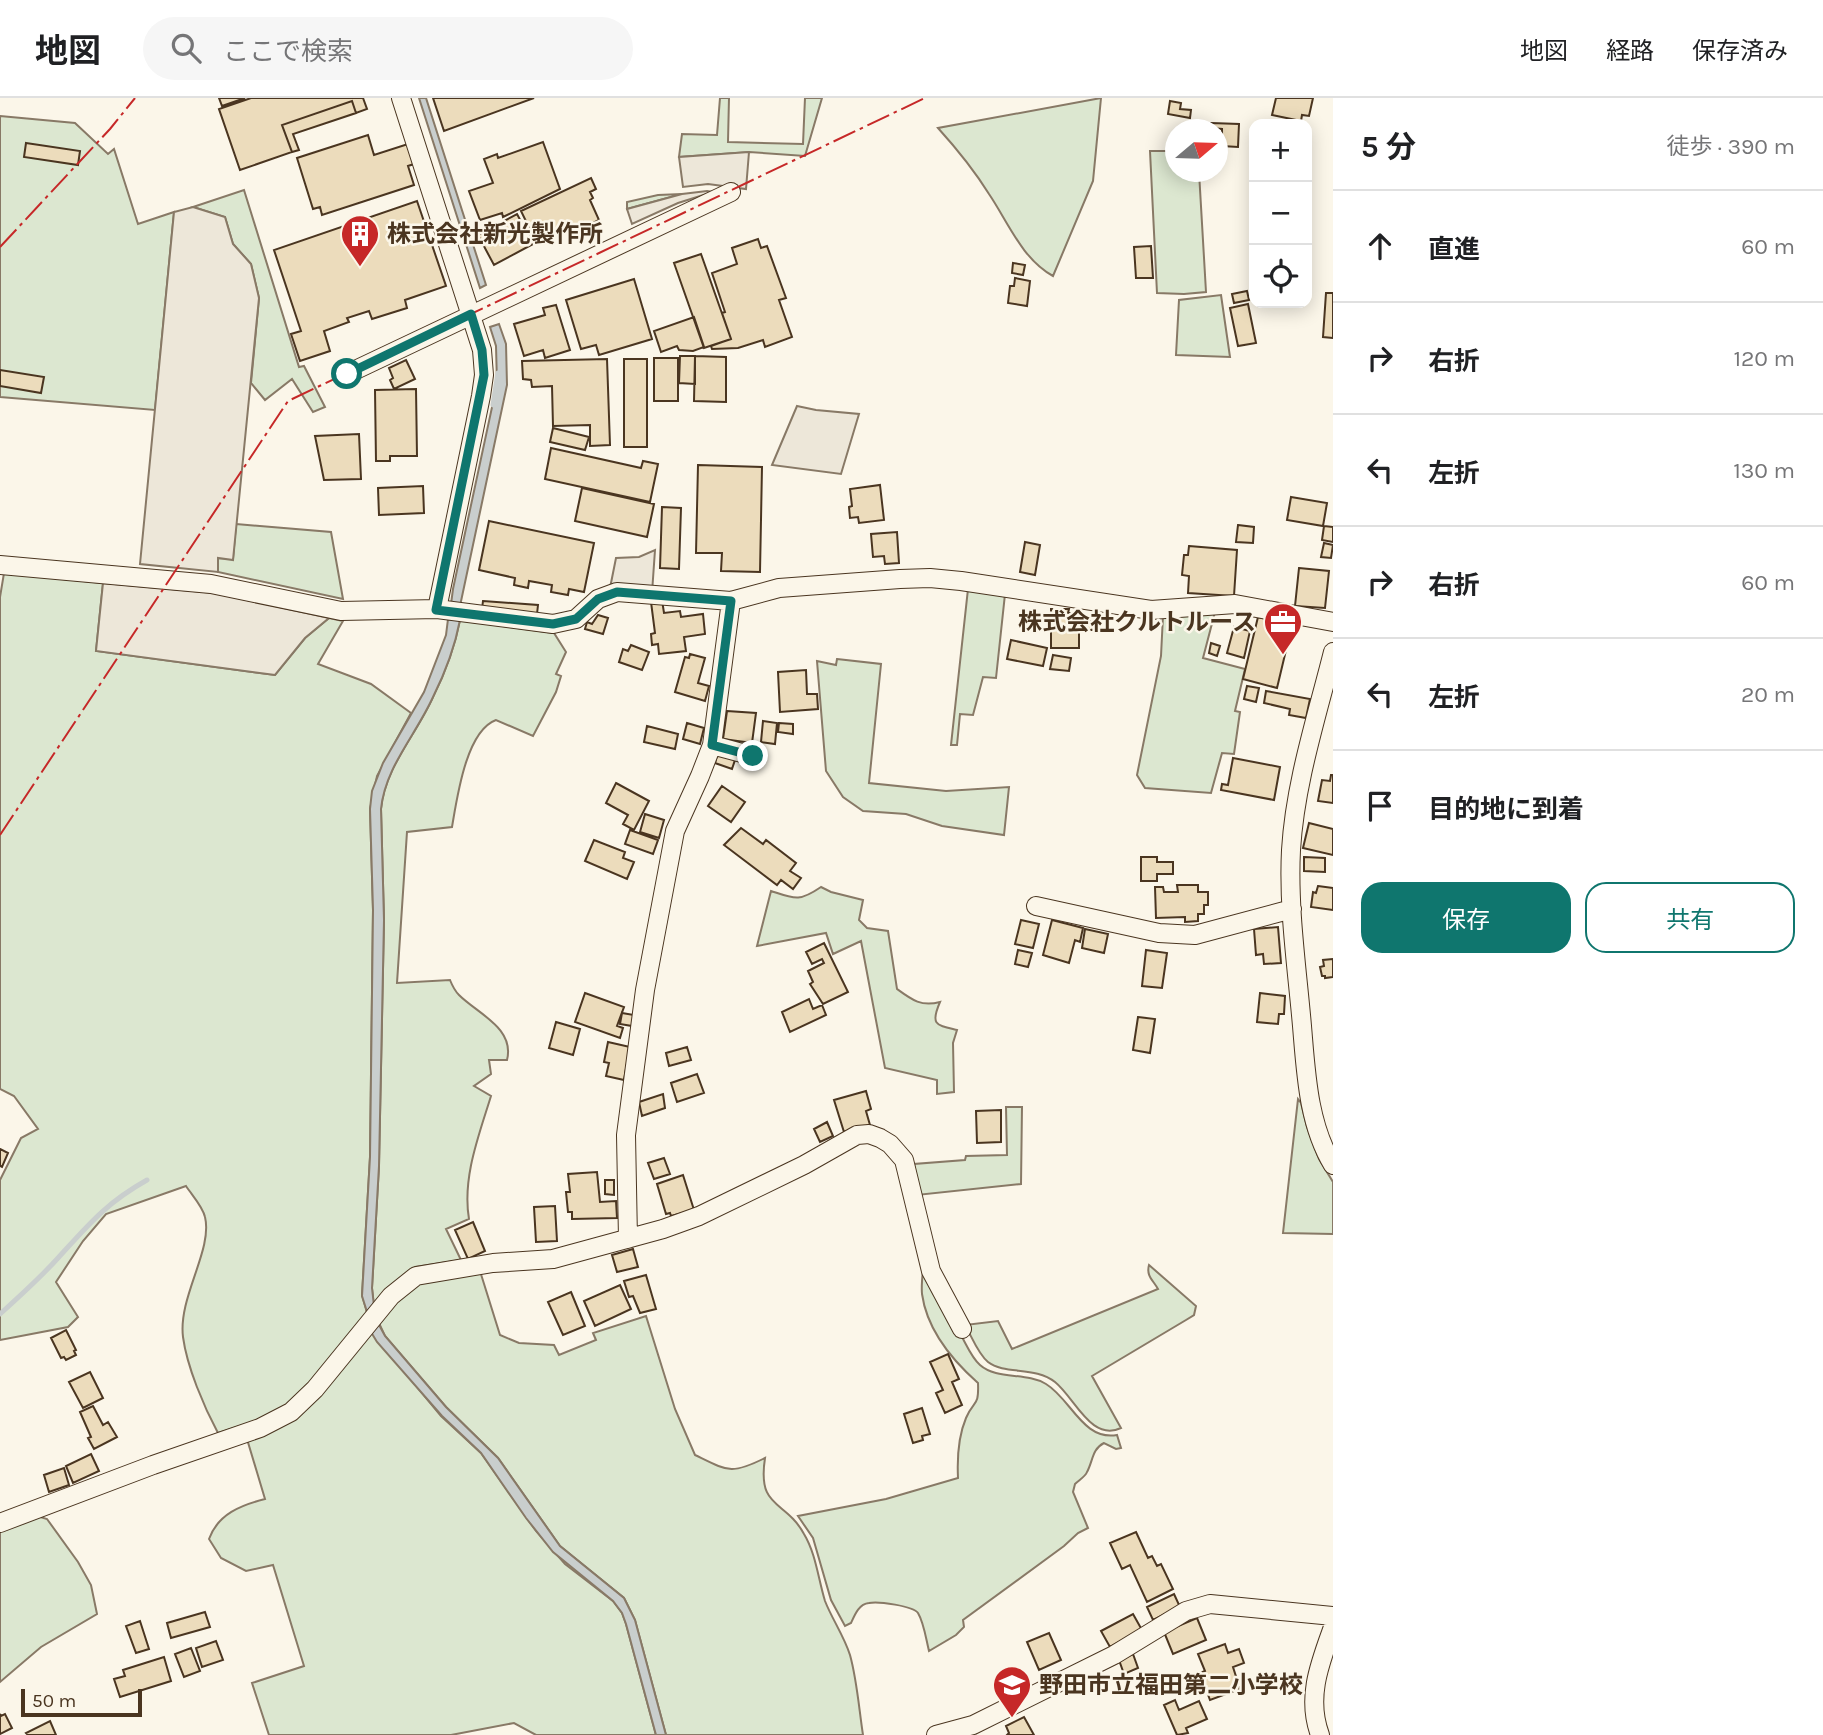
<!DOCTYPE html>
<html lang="ja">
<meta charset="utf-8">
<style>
:root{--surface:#fff;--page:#f6f6f6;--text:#202124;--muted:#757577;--line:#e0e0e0;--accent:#0f766e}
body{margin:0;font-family:Karla,"Noto Sans JP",sans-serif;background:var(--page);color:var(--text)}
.controls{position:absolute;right:21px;top:21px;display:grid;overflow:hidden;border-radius:14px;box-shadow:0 4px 18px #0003}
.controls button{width:63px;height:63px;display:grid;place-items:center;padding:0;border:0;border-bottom:2px solid var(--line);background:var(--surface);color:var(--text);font:35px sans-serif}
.compass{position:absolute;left:1165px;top:21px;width:63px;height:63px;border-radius:50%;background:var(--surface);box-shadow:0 4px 18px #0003;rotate:71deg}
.scale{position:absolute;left:21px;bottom:18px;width:121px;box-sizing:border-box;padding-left:7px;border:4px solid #4a3520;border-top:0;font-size:19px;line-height:24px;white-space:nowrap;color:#4a3520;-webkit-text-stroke:5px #fbf6e9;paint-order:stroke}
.stop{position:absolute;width:21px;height:21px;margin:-16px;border:5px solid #0f766e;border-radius:50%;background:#fff}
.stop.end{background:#0f766e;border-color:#fff;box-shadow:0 2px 7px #0008}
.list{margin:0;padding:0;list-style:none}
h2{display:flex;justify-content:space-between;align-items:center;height:91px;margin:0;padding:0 28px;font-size:30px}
h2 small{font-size:23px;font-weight:400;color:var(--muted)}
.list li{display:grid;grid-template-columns:46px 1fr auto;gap:21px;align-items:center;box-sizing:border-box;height:112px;padding:0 28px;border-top:2px solid var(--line)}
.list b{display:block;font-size:26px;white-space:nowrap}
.list em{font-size:23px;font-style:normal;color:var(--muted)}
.actions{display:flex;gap:14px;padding:21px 28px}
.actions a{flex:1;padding:16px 0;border:2px solid var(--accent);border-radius:21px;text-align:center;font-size:24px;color:var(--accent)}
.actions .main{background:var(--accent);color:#fff}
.icon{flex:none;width:38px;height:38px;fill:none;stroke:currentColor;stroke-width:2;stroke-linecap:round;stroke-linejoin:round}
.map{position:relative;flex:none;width:1333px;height:1637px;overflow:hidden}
header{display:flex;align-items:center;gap:42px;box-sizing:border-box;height:98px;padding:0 35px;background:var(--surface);border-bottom:2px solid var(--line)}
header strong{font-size:33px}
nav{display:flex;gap:38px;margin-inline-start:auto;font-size:24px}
.search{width:490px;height:63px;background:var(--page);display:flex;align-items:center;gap:18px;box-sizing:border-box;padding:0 24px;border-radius:38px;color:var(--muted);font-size:26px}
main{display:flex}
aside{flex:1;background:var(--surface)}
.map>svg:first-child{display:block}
.green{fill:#dce7d0;stroke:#887966;stroke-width:2}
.parking{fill:#ede7d9;stroke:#887966;stroke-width:2}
.water{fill:#c9cecd;stroke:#887966;stroke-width:2}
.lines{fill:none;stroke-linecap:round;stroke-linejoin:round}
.stream{stroke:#c9cecd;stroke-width:5}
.building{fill:#ecdcbc;stroke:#4a3520;stroke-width:2}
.minor-casing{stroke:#4a3520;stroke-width:20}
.minor{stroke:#fbf6e9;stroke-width:18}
.power{stroke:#c62828;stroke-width:2;stroke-dasharray:24 5 3.5 5;stroke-linecap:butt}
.route{stroke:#0f766e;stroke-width:9}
.labels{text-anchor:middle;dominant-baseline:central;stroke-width:5;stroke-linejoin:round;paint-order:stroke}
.poi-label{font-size:24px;font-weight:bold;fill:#4a3520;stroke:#fbf6e9;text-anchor:start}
</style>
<header>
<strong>地図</strong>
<div class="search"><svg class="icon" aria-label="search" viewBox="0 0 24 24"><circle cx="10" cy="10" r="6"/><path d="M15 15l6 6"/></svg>ここで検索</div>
<nav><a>地図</a><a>経路</a><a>保存済み</a></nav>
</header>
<main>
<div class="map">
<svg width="1333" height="1637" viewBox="0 0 1333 1637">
<rect width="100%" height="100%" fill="#fbf6e9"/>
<!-- green -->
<path class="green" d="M720,0H729L728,44L803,46L805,0H822L805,58L749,54L679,59L682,36L717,37Z
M1101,0L1093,83L1053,178C1022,161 1008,124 989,96C974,72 957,51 938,30Z
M0,18L75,25L108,56L114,51L138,126L174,114L155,312L0,299Z
M1150,53H1175L1176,74H1199L1206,194L1184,196L1157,195Z
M244,92L299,269L304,268L325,309L313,314L292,281L265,302L251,285L259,200L251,166L233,146L225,119L193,109Z
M682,96L627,111V104L658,97Z
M1221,197L1230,259L1176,257L1179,202Z
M236,426L331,434L343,501L218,474V460L233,461Z
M4,475L103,485L96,553L275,577L305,540L329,520L343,523L318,566L371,586L411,615L377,678L370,711L373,812L370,1059L362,1197L368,1218L296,1301L259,1322L218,1335C204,1309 187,1269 183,1239C178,1199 213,1152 205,1119C203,1109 192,1097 186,1088L106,1116L83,1143L56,1184L78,1219L68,1229L0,1242V1082L21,1040L38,1031L14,998L0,991V499Z
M968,491L1005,496L996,580L983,579L973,617L960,616L957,647H951Z
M1215,514L1203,560L1245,571L1235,613L1240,614L1234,656L1222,655L1211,695L1145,690L1137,677L1161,558L1163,518Z
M460,522L554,535L566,554L556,576L561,578L556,594L533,638L496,622C466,633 457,700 452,729L407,734L397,885L450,882C452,887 455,893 459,897C478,916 515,930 507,962H489L491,976L474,988L491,998C479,1037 462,1080 469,1121L446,1131L461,1162L415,1169L374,1208L372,1190L379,1068L384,822L381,711C385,669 416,637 433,599C445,575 455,548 460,522Z
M837,561L881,566L869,685L946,693L1009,689L1004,737L942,728L906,716L863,713L843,699L826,673L817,563L836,567Z
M821,789L831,794L863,802L859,822L867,830L888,833L897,891C912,902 921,909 940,904C930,927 936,927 957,932L953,945L954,994L937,996V982L885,970L861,843L833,856L826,835L757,848L771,793C795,801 799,804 821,789Z
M1298,1001L1301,1005L1307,1029L1319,1061L1333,1084V1136L1283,1135Z
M1006,1009H1022L1021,1086L917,1097L914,1066L965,1062L966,1058L1007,1057Z
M924,1162C934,1190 947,1214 962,1239C967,1248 972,1260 980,1267C997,1282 1026,1274 1046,1286C1071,1301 1083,1343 1117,1337L1121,1350L1116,1351L1104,1345C1092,1351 1093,1363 1087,1374C1085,1379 1079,1382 1075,1386L1073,1394L1088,1430L1078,1435L1064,1448L963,1522L964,1529L956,1537L929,1553C926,1541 924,1525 918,1515C913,1508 878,1503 869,1505C859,1506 855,1516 851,1525L845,1528L831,1502L813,1440L798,1418L886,1401L958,1380C957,1359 958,1339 966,1320C974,1301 979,1310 978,1285C952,1262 927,1232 922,1196C921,1185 923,1173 924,1162Z
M1149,1167L1196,1208L1194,1217L1186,1222L1092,1278L1121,1330C1091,1344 1075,1300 1055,1284C1035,1268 1005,1277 988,1264C978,1256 972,1239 965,1227L998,1223L1012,1251L1158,1191C1153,1182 1146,1178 1149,1167Z
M480,1173L500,1237L519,1245L554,1247L559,1257L596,1242L593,1235L646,1218L675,1311L695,1357C728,1373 731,1377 765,1360C757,1412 785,1401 804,1436C816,1456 818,1480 825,1503C832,1521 844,1538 850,1557C857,1582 859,1611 863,1637H666L635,1522L624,1500L560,1448L498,1360L446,1309L385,1238L378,1223L410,1188L430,1180Z
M371,1233L441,1318L481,1355L536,1433L565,1466L613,1503L622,1515L626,1526L656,1637H536L514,1625L451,1637H269L252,1585L304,1568L273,1467L246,1473L221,1460L209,1441C218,1416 241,1407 265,1401L247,1341Z
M34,1417L47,1421L78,1464L91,1487L97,1516L41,1549L0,1584V1431Z"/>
<!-- parking -->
<path class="parking" d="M749,54L746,91L708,86L683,89L679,59Z
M707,93L713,94L678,105L632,126L627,111L682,96Z
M193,109L225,119L233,146L251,166L259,200L233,462L218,460V474L140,466L174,114Z
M797,308L816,312L859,316L841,376L772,367Z
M655,452L652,495L610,490L616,460L639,459Z
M103,485L215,495L329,520L305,540L275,577L96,553Z"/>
<!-- water -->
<path class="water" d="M419,0H426L486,187L480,190Z
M499,226L506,246L507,287L460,508L451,506L453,491L497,286L496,248L490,229Z
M448,521L460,522C455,548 445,575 433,599C416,637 385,669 381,711L384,822L379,1068L372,1190L374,1208L368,1217L362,1198L370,1059L373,812L370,711L372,693L383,665L424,594L446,537Z
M378,1225L385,1238L446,1309L498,1360L560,1448L624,1500L635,1522L666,1637H656L626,1526L622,1515L613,1503L553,1454L526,1420L481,1355L442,1318L377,1244L371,1234Z"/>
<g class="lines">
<!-- stream -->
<path class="stream" d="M493,307L498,275
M0,1216C20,1198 40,1180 58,1160C89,1126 106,1105 147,1082"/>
</g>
<!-- building -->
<path class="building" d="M219,0H245L222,8Z
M251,0H363L367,11L356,15L352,3L282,27L292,54L240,72L219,11Z
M433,0H534L444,33Z
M1276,0H1313L1309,18L1302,17L1301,23L1272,17Z
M352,3L356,15L293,36L299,52L292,54L282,27Z
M1170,3L1181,5L1180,11L1191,12L1190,20L1168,16Z
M1211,25L1239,26L1238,49L1222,48V31L1210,30Z
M368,37L374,57L408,46L414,66L408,68L414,87L322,117L320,109L313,111L297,60Z
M543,44L560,91L503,119L502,115L480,122L469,93L493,85L484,61L497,56L498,60Z
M26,45L80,53L78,67L24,59Z
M591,80L596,91L590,94L593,100L590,102L599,122L585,129L583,124L537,146L521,113Z
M417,103L446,188L405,202L407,210L372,221L369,213L347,220L349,224L324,233L330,253L300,263L291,236L301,233L274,152Z
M517,116L533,146L494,167L478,137Z
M758,141L761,150L767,148L786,200L779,202L792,239L765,249L763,242L738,250L712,251L711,248L731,241L722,215L725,214L712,175L737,166L732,150Z
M1151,148L1153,180H1136L1134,149Z
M701,156L731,241L704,250L674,165Z
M1013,165L1025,167L1023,177L1012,175Z
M1015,180L1030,183L1027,208L1008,205L1010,188H1014Z
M634,181L652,241L599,257L596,247L581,251L566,202Z
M1247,193L1249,202L1234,205L1232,196Z
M1326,195H1333V240L1323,239Z
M1248,206L1256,245L1238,248L1230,210Z
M556,207L570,252L545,260L543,252L524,258L514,226L545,217L543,210Z
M694,219L704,249L693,253L679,252L677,248L661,254L654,233Z
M680,258H695V286L679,285Z
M695,258L726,259V304L694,303Z
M654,260H678V303H654Z
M607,261L610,347L590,348V327L553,328L552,288L532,289L531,282L523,281L522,263Z
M624,261H647V349H624Z
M406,262L415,281L394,291L390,282L393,280L389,270Z
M0,272L44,279L41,295L0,288Z
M416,291L417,358H390V363H376L375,292Z
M553,330L589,339L585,352L550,344Z
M359,336L361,381L324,382L315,338Z
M551,350L641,370L643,363L658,366L650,404L545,381Z
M698,367L762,369L760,474L721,473L722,455H696Z
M880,387L884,422L859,425L858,419L850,420L849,409L852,408L850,391Z
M423,388L424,415L379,417L378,390Z
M582,390L654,406L647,439L575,423Z
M1291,399L1327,405L1323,428L1287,422Z
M662,409L681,410L679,471L660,470Z
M489,423L594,445L584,494L569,491L568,497L551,494L552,487L529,483L528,490L514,487L515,480L479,472Z
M1238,427L1254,429L1253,445L1236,444Z
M1324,428L1333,429V444L1322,442Z
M897,434L899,465L885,466L884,458L873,459L871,436Z
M1025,444L1040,447L1035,477L1020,474Z
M1324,445L1333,447L1331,460L1321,459Z
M1189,448L1237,452L1234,498L1188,495L1189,478L1182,477L1184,457H1188Z
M1299,470L1329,473L1325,510L1295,508Z
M662,502L664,515L680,513L681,519L703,516L705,536L684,539L686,553L659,556L658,546L652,547L651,536L655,535L651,504Z
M483,503L538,507L537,516L482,511Z
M1051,511H1069L1068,515H1079V523H1092V532H1079V550H1051Z
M598,517L608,520L603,536L585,531L587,524L592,526Z
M1258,519L1292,527L1277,590L1243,581Z
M1234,529L1250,533L1244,560L1227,555Z
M1011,542L1047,550L1043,568L1007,561Z
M1211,545L1220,548L1217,558L1209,555Z
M631,547L649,554L642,572L619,564L623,551L628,553Z
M690,556L705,560L698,585L709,588L705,603L675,594L685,559L689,560Z
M1053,557L1071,560L1069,573L1050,571Z
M806,572L807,596H817L818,611L780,614L778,574Z
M1247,588L1259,590L1256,604L1244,601Z
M1266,593L1310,601L1306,620L1289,617L1290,611L1264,605Z
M727,613L756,615L752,645L723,641Z
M763,623L777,625L775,646L761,644Z
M687,625L704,630L700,646L683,641Z
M779,625L793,626V636L778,634Z
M647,628L678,636L675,651L644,644Z
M718,654L736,659L732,671L715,665Z
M1233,660L1280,669L1274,702L1221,692L1222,686L1228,687Z
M1331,677H1333V705L1318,703L1322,682L1330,683Z
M616,685L649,703L634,732L623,726L628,717L606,705Z
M722,688L745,704L731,724L708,708Z
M645,716L664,722L659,740L640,734Z
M1309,725L1333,731V757L1303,750Z
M741,730L763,746L766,742L796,765L790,773L801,780L793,791L781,782L777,787L724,747Z
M630,732L658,742L653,756L625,746Z
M594,742L625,754L623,760L634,764L627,781L585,763Z
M1141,759H1157V764H1173V776H1157V783H1141Z
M1304,759L1325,760V774L1304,773Z
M1177,787H1198V794H1208V807H1204V816H1198V823L1185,824V819L1156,820L1155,789H1163L1164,794H1178Z
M1318,788L1333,790V812L1311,809L1313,794L1316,795Z
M1021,822L1039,826L1033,850L1015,846Z
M1052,822L1083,830L1080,844L1075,842L1069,865L1043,857Z
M1278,829L1281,865L1264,866L1263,856L1256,857L1254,831Z
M1085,831L1108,836L1104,855L1082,850Z
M824,845L848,894L823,906L810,886L813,884L808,873L824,865L822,861L812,866L806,854Z
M1018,852L1032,855L1028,869L1015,866Z
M1146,852L1167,855L1162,890L1142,888Z
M1333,861V879L1325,880V878H1322L1320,869L1324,868L1323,862Z
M585,895L624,909L617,928L623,930L620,940L575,924Z
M1260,895L1285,898L1284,916H1279L1278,926L1257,924Z
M809,901L813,911L822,907L826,917L790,934L782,914Z
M622,915L634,917L632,928L620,926Z
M1138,919L1155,921L1150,955L1133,952Z
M556,924L580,931L573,957L549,950Z
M608,944L630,949L624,982L606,978L609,965L604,964Z
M687,949L691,962L669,968L666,955Z
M697,976L704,995L677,1004L671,985Z
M866,993L871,1011L866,1013L870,1027L844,1034L834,1002Z
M663,996L665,1010L642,1018L639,1004Z
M1001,1012V1044L977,1045L976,1013Z
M827,1024L833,1038L820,1044L814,1031Z
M0,1051L8,1055L2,1069L0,1068Z
M664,1060L670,1076L654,1081L648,1065Z
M597,1074L600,1104L616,1103L617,1120L572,1121V1114H568L566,1094H570L568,1076Z
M683,1077L694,1112L671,1118L670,1115L666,1116L657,1086Z
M605,1082H614V1097L605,1096Z
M555,1108L557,1143L536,1144L534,1109Z
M473,1124L485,1153L468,1161L455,1132Z
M633,1151L638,1169L617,1174L612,1157Z
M646,1177L656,1211L640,1215L633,1198L629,1199L624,1183Z
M620,1187L631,1211L595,1228L584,1203Z
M571,1194L585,1228L563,1237L548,1204Z
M66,1232L76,1252L74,1253L76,1257L66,1262L64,1259L61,1260L51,1240Z
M948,1256L959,1281L952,1284L962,1307L945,1315L936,1295L943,1292L930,1264Z
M90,1274L103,1300L83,1310L69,1284Z
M93,1308L103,1327L108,1324L117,1339L94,1351L88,1340L91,1339L80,1314Z
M922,1310L930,1336L922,1338L923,1342L913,1345L904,1316Z
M91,1356L99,1373L73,1385L66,1368Z
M64,1370L69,1387L49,1394L44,1377Z
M1136,1434L1148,1460L1152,1458L1157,1468L1161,1466L1173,1491L1147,1504L1130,1467L1122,1471L1110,1445Z
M1174,1496L1180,1509L1153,1522L1147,1509Z
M205,1514L210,1529L171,1540L167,1525Z
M1133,1516L1142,1532L1110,1549L1101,1533Z
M1197,1520L1206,1542L1173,1556L1164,1534Z
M140,1523L149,1551L136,1555L126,1528Z
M1049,1535L1061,1562L1039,1572L1027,1544Z
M216,1543L223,1562L202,1569L196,1550Z
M1225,1546L1228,1555L1239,1551L1244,1565L1233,1569L1240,1591L1210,1602L1200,1575L1205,1573L1198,1556Z
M191,1550L200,1573L184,1579L175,1556Z
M1133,1556L1138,1570L1124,1576L1119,1562Z
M164,1559L171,1583L120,1599L114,1581L125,1578L123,1572Z
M1175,1602L1179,1612L1199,1603L1207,1621L1186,1630L1188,1635L1177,1637L1164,1607Z
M0,1616L1,1618L5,1616L12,1630L0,1636Z
M1024,1619L1034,1637H1007L1009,1635L1006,1628Z
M50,1623L56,1637H28L26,1635Z"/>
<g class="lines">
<defs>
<path id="minor" d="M401,0L482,252L484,277L481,298L437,511
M347,276L731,94
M0,467L211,486L341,513L437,511L553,526L576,521L598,501L617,494L731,503L779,490L900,481L930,480L961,483L1151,512L1235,506L1333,524
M1333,554C1317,618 1295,685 1291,752C1288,810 1297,870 1302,928C1306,975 1308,1026 1333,1067
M712,647L753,658
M1036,808L1159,835L1195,837L1292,811
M628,1141L626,1037L645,892L675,733L700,678L712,647L731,503
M0,1425L153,1367L260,1330L291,1314L315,1291L391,1198L416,1178L493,1165L553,1161L663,1131L699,1118L804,1067L857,1037L869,1036L880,1040L890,1046L904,1062L931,1173L962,1231
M936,1637L973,1627L1114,1557L1186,1513L1210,1506L1333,1518
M1320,1637C1306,1599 1320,1565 1333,1529"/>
</defs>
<!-- minor casing -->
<use href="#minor" class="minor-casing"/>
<!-- minor -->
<use href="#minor" class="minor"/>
<!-- power -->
<path class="power" d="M0,149L110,31L135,0
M0,737L288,303L925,0"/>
</g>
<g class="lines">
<!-- route -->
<path class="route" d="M347,276L471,216L482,252L484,277L436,512L553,526L576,521L598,501L617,494L731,503L712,647L753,658"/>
</g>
<!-- icons -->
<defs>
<symbol id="building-pin" viewBox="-11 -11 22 30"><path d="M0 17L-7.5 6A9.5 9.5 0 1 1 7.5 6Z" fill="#c62828" stroke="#fbf6e9"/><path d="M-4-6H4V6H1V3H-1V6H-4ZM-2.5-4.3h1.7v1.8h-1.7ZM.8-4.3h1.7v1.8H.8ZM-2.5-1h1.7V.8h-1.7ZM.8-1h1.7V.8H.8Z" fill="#fff"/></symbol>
<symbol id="office-pin" viewBox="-11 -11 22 30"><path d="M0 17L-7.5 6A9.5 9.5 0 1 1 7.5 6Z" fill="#c62828" stroke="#fbf6e9"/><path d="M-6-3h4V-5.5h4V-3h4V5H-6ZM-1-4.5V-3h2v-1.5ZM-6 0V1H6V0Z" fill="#fff"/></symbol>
<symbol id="school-pin" viewBox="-11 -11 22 30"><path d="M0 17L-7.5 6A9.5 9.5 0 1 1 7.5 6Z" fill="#c62828" stroke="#fbf6e9"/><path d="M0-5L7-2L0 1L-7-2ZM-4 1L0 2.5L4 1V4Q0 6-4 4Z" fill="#fff"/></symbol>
</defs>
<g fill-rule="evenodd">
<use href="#building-pin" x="338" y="114" width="44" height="60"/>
<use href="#office-pin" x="1261" y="502" width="44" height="60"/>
<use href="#school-pin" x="990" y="1565" width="44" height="60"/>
</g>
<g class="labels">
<!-- poi labels -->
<g class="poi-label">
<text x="387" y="136">株式会社新光製作所</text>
<text x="1256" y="524" text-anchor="end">株式会社クルトルース</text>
<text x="1039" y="1587">野田市立福田第二小学校</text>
</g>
</g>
</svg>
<div class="controls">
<button>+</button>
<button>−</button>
<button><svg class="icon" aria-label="locate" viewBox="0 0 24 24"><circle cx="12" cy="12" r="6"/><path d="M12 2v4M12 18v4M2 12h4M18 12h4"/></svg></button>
</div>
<svg class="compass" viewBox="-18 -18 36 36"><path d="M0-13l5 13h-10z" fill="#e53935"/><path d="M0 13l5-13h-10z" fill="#757577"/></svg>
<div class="scale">50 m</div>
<div class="stop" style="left:347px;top:276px"></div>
<div class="stop end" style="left:753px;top:658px"></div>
</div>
<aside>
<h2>5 分<small>徒歩 · 390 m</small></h2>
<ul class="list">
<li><svg class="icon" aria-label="ahead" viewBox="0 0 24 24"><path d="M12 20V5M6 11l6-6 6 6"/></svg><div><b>直進</b></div><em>60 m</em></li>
<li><svg class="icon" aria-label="right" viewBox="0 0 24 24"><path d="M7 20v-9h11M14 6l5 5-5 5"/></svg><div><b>右折</b></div><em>120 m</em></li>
<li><svg class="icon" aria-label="left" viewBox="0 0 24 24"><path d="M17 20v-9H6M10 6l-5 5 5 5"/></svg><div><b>左折</b></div><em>130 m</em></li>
<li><svg class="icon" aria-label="right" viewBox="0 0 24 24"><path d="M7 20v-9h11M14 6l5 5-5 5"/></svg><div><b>右折</b></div><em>60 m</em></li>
<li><svg class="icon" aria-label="left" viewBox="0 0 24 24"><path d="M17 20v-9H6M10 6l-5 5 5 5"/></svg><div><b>左折</b></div><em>20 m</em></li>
<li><svg class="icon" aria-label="arrive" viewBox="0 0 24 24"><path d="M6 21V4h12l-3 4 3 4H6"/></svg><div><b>目的地に到着</b></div></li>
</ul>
<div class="actions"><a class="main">保存</a><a>共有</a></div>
</aside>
</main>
